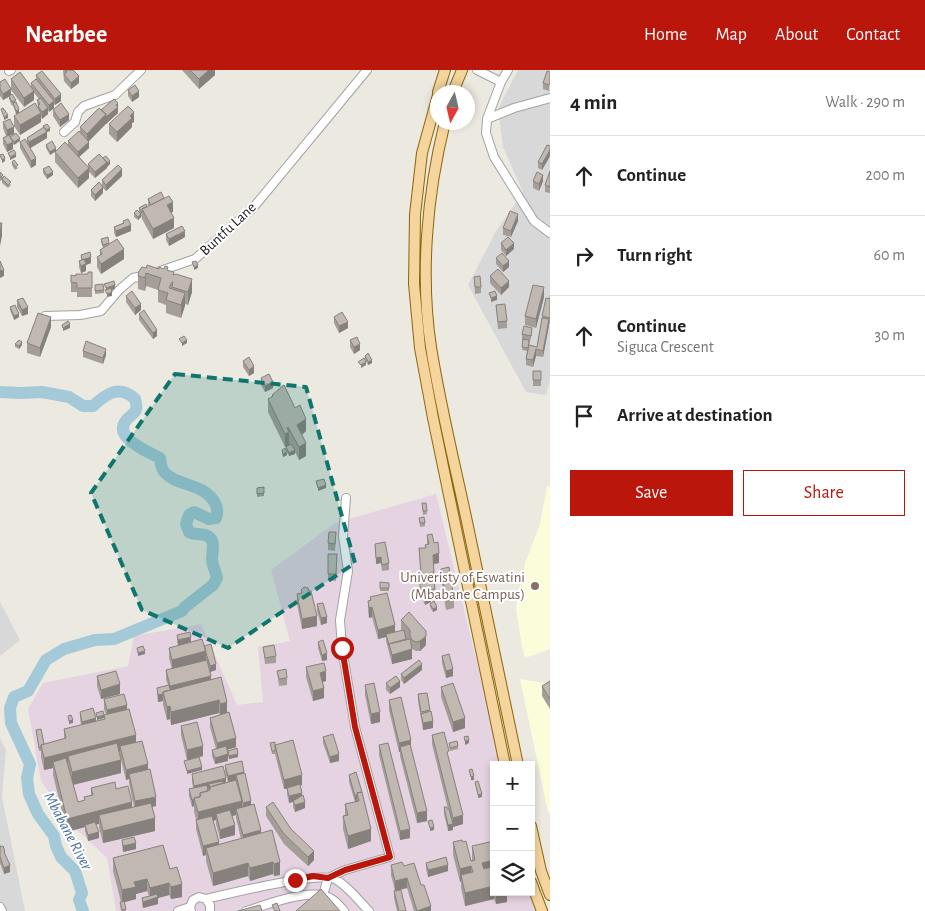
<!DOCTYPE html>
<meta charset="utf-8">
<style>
:root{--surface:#fff;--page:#f6f6f6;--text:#222;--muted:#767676;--line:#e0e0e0;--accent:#ba160c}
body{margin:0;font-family:"Alegreya Sans",sans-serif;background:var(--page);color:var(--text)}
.controls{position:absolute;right:15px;bottom:15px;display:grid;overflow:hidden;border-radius:0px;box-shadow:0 2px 8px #0003}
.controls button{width:45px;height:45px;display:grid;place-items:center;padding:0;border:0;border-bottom:1px solid var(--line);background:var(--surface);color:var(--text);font:25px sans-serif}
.compass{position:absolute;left:430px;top:15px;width:45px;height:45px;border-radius:50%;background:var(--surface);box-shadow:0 2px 8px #0003;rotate:188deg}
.stop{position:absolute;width:15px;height:15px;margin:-11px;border:4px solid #ba160c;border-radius:50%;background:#fff}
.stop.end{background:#ba160c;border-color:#fff;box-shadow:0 1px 5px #0008}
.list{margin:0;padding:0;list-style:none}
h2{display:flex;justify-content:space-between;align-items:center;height:65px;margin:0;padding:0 20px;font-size:21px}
h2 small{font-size:16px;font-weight:400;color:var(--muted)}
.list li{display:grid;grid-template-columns:32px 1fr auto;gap:15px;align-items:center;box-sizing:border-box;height:80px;padding:0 20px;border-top:1px solid var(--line)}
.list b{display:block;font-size:19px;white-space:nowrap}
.list p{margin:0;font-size:16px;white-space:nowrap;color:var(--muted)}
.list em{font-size:16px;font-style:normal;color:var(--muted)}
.actions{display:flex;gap:10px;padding:15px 20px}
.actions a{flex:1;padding:11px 0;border:1px solid var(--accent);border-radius:0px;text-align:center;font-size:18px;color:var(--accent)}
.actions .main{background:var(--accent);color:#fff}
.icon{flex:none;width:28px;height:28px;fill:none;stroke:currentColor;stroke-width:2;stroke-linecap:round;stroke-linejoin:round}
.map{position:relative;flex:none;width:550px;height:841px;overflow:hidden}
header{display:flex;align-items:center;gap:30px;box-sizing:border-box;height:70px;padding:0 25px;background:var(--accent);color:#fff}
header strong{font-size:24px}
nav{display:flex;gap:28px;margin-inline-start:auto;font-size:18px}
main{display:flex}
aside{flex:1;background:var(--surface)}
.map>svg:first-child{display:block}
.residential{fill:#d9d8d8}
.industrial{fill:#e5d3e1}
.education{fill:#fbfdda}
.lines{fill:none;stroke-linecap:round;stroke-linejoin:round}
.river{stroke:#a4c9d8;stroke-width:12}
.minor-casing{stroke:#a2a2a2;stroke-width:10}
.major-casing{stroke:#896609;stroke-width:12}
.minor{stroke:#fff;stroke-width:8}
.major{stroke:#f5d49d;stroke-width:10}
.wall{fill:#a59e98;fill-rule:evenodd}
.shaded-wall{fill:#86817c}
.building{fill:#c0b8b1;stroke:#86817c}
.route{stroke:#ba160c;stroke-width:6}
.marked{fill:#0f766e;fill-opacity:0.2;stroke:#0f766e;stroke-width:4;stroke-dasharray:10 6;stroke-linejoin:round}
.education-dot{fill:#8d6e63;stroke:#fff;stroke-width:2}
.labels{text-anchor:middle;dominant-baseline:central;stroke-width:4;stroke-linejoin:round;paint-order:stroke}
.street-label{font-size:15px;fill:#1b1b1b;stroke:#fff}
.education-label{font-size:15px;fill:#785e54;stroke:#fff;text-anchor:end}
.water-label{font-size:16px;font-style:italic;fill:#4e74a4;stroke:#fff}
</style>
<header>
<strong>Nearbee</strong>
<nav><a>Home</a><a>Map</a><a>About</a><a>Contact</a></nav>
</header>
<main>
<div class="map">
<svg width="550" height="841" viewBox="0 0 550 841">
<rect width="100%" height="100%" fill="#ece9e1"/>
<!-- residential -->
<path class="residential" d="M518,0H550V310L546,325L526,322L468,215L496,161L523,122L503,77L498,39Z
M0,532L20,570L0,586Z
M0,668L6,680L2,727L25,841H0Z"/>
<!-- industrial -->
<path class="industrial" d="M436,424L502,695H494V822H531L537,841H116L107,788L73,756L41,711L28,639L43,613L128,596L134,566L201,554L237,635L263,632L258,577L290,571L271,500L335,453Z"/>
<!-- education -->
<path class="education" d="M547,416L550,417V579L525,588L522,576L516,538L525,493L540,454Z
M520,609L550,614V743L548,742Z"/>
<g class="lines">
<!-- river -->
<path class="river" d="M0,322L21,323L42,322L69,327L83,336H93C106,324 119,314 135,329C140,345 131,342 125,352C114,368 150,383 160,388C161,394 161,399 165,403C177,416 204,413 215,433C218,439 218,443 216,448L209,449L194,442L189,445L186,454L189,462C194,465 199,463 205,465C217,469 212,480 212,489C212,495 216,502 217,508L213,515L185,537L182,541L114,569L95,570L64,579L46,590L28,621L14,627L10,638L11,653L30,694L27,708L29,724L38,744L54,766L56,776L61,787L75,801L82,823L79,830L83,841"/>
<defs>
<path id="minor" d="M477,0L501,12
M508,0L501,12L487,49L486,63L494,87L534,151L550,163
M9,1L11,0
M487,49L514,38L550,28
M64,62L75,52L78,42L84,36L115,25L141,0
M160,201L195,189L253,138L367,0
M45,246L80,245L101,241L119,220L133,208L147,205
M323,825L328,808L345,800L390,787L355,657L342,578L340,550L348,501L343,466L346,428
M206,829C228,824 319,801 335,809C348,816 358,830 369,841
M0,837L2,841
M178,841L190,837
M191,841L190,837L193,830L199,827L206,829L210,835V841
M246,841C266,835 311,817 330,828C336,831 340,836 344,841"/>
<path id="major" d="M438,22L445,0
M453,22L462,0
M438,25L422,83L415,145L414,214L420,278L433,348L505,695
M445,52C427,124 420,204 431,277C440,334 454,391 466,447C483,530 501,612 518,695
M531,756L541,801L550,825
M531,812L542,841"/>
</defs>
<!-- minor casing -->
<use href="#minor" class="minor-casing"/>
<!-- major casing -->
<use href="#major" class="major-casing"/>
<!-- minor -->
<use href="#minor" class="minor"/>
<!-- major -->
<use href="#major" class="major"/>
</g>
<!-- wall -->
<path class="wall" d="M63,0H73L79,13L71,19L64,11Z
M182,0H215V5L199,19Z
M550,2L549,21L543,19V13Z
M36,5L61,31L55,35L54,34V38L49,42L48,40V44L42,49L41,47V52L20,65L14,56V46L38,38L37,30L39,29L34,23V30L24,37L11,20V25L16,32V44L13,35L12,36L9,29V27L3,30L0,26V12L11,18V9L31,18V13L36,9Z
M128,20L139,27L132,32L128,26Z
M53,40L69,50L60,57L53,46Z
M101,40H118V43L106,54V53L89,71V78L79,87L88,97V94L99,84L110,94L107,97V96V98L95,108L89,102V108L78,118L55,92V82L56,81L50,85L46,78V75L56,81L68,75V71L80,62V57Z
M3,52L14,64L10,65V67L16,63L14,75L13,74V79L7,82L3,74V68L6,66L3,58Z
M134,52L132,53V57L117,72L109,64V54Z
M43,56L50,61L47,62V68L30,78L36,95L31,98L20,78V72L27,73V68L43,58Z
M550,76V86L542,100L538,98V92Z
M12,92L18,98L15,100L12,95Z
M43,99L53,105L47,109L43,103Z
M550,101V123L545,122V115Z
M0,102L3,108L11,115L8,118L2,113V110L0,111Z
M122,106L106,121L103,118V123L95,131L91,126V120L102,115V110Z
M533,111H543L539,121L533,118Z
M148,129L173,142H171L174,158L153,169L142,149L141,145V147L138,150L134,147V143L139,141V138L148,136Z
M123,151L131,161L116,167L114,163V157L123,153Z
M518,151L511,167L503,165V158Z
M166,164L185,167L169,176L166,170Z
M101,169L109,174L124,189L101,204L97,197V187L100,186V180L103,178L101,172Z
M501,173L514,179L506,186L501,180Z
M81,185L91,193L86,195V201L81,203L79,197V191L81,190Z
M496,188L509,197L503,202L496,194Z
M146,198L168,201L174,205L192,222L188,235L185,234L181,248L166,243V235L158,232V220L146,216L145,221L138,219V206Z
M92,202V227H77V222H71V205L76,206L88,204Z
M490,206L509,217L501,225L490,213Z
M474,207L481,217V223L475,224Z
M95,215L104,220V223L95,224Z
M550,224V254H549L543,287L536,286L533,297L526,295V289L527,281L522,280L523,271H522V264H532L529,275L537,277L542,246L549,229Z
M126,226L141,240L135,245L126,232Z
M544,227L536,258L525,255V246Z
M17,230L28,244L22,246L17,237Z
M496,235L507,251V258L498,259Z
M10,237L19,247L14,250L10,240Z
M139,244L157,266L153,269L139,250Z
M334,247L348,258L339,263L334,253Z
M51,257L40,287L27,283V273Z
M350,270L360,280L354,284L350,277Z
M15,274L22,275L19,279L15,277Z
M83,281L106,285L103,294L83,287Z
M365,286L372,293L368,295L365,289Z
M243,291L254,303L249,306L243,297Z
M533,301H541V316H533Z
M261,308L273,318L265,322L261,315Z
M272,325L306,361L302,365L306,386L299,390L295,382V384L289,386L287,382V385L283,387L282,383V380L286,379V377L288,376L285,377L268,342V329L272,327Z
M264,417V426L257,427V418Z
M422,433H426L427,444L423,445Z
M419,448L425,453V456L420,457Z
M427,465L434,473L439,493L433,494L435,526H431L425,535L420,524V509H421L419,478H425V475H427Z
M336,469L335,481L328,480V473Z
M375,474L389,493V500L382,501L381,493L376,494Z
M328,484H337L336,511L328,510Z
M441,499L454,529V538L446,540L441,508Z
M380,512L389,513V521H380Z
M301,520L317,556L302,559L297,534V524L301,523Z
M370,527L395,562L402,561L401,559V550L426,575L420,581H416L412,579V589L392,594L386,571V567L378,569L372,547L369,548L368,541V531H370Z
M317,534L327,553L321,555L317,541Z
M430,534L437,540L433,542L430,537Z
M177,565L191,572L204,576L216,600L210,602L211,610L227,643L236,677L227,680L228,682L238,687L229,689L228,686V691L215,694L212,686V680L216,679L210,657V648L220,645L219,643L171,655L170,649L167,650L163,635V631L158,632L157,624V618L168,615L166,610V600L172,599L169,588V578L178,576L177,572Z
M318,572L327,590L322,591L318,578Z
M263,577L276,586V593L265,594Z
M442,586L453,606L446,608L442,593Z
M306,597L326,611L322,612L324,628L313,631L306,607Z
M422,600L404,614L401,610V604Z
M277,601L287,608V615L279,616Z
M97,606L120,624L101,629L97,616Z
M550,611V639L542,626V616Z
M386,613L400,617L390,624L386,620Z
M365,615L380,652L371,654L365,625Z
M441,617L465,658L453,662L441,627Z
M427,623L433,658L423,660L418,631V624Z
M104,629L127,640L136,672L148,700L156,736L152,737L155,761L103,773L99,758V754H96L99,768L88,771L85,761V757L67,762L53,705V698L44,700L41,687V681H39L36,660L44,674L64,669V659L81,655L80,648V642L96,651L104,649V645H106L104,639ZM119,682H120V686L126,710L129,709V713L134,737H132L116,719L91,718V726L84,727V731L78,732L73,715L121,703Z
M389,630L411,679L427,751L417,753L400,686V682H399L389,640Z
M181,656L203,686L187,690L181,665Z
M432,665L449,689L463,754L453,757V760L448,761L444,744V737L447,739H448L432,674Z
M323,667L339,691L330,693L323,673Z
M270,673L275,675L302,715H300L305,738L295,742L293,737V732L289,733L287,724V719H284L275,684H272Z
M449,673L458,676V679L450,681Z
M379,675L410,768L400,770L379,685Z
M225,695L244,704L251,735L261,763L280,805L274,806L273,804L250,811L248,806L213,816L206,791V785L203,786L196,759V750L194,741V736L192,737L189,726V719L193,718L192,711V704L226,713L228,712L225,702ZM236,745V748L241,769L219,775L213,751L216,750V754L220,769L235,765L232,746Z
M356,702L371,771L348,779L343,759V746L345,745V734L355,732L349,712V705Z
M266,737L314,790L308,796L284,774L266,746Z
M122,770L136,779L123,782L122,776Z
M453,772L471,791L472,790V776L494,822H507V832L496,834L494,829L465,836L461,818V811L460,812L453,785Z
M0,774L5,785L10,802L4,804L0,793Z
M113,788L170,799L182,827L171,829L169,825L158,828V834L143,838L142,834V828L149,826L147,821L136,824V829L124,832L126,841H121L120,832H121L113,801Z
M426,793L448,801L428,807L426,799Z
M391,795L404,796L421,815L431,841H414L407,818L395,821L391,805Z
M394,821L406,841H397L394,828Z"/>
<!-- shaded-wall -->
<path class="shaded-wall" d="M209,0H215V5L199,19V9Z
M79,6V13L71,19V13Z
M11,19V25L3,30V24Z
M34,21V30L24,37V28Z
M139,21V27L132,32V26Z
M61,24V31L55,35V29Z
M54,31V38L49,42V35Z
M118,33V43L106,54V47Z
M48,38V44L42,49V42Z
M19,39V43L16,44V41Z
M134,42V52L132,53V57L117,72V62L130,46Z
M41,43V52L20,65V55Z
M69,44V50L60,57V50Z
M106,44V54L87,73V64Z
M8,45V48L4,50V47Z
M14,57V64L7,67V60Z
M50,58V61L47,62V68L29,79V72Z
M20,68V71L14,75V72Z
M13,72V79L7,82V75Z
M89,72V78L78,88V82Z
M56,78V81L50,85V82Z
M550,80V86L542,100V94Z
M16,84V87L10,90V87Z
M5,88V91L2,93V90Z
M36,88V95L31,98V91Z
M110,91V94L107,97V93Z
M107,92V98L95,108V102Z
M89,98V108L78,118V108Z
M122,99V106L106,121V115Z
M53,102V105L47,109V105Z
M543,105V111L539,121V114Z
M103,117V123L95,131V125Z
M173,132V142L167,144V135Z
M141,144V147L138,150V147Z
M518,144V151L511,167V161Z
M174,148V158L153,169V159Z
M2,153V166L0,176V163Z
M131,155V161L116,167V161Z
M185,161V167L169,176V169Z
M514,173V179L506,186V180Z
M124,179V189L101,204V194Z
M91,187V193L86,195V201L81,203V196L82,190Z
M509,191V197L503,202V196Z
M198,195V198L194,200V197Z
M4,200V206L0,208V201Z
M146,203V216L145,221V208Z
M192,209V222L188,235V222Z
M509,211V217L501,225V218Z
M115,215V219L106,222V218Z
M544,217V227L536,258V249Z
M112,222V226L107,227V224Z
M185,223V236L181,248V235Z
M497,226V230L491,232V228Z
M141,234V240L135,245V238Z
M28,237V244L22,246V240Z
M19,244V247L14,250V246Z
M51,247V257L40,287V278Z
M549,249V256L543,287V281Z
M348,252V258L339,263V256Z
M70,254V258L63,261V258Z
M157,260V266L153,269V263Z
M187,270V273L182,276V273Z
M22,272V275L19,279V276Z
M360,274V280L354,284V277Z
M106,279V285L103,294V288Z
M536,279V286L533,297V290Z
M372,290V293L368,295V292Z
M366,292V295L361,298V295Z
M254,296V303L249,306V300Z
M273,312V318L265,322V316Z
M306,349V361L297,368V355Z
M288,357V363L289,362V375L285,377V364L287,358Z
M306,373V386L299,390V377Z
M295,380V384L289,386V383Z
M287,382V385L283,387V384Z
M326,415V418L318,421V418Z
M439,483V493L433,494V485Z
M381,487V493L376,494V488Z
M431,526V532L425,535V529Z
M372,537V547L369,548V538Z
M437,537V540L433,542V539Z
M317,546V556L302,559V549Z
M327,547V553L321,555V548Z
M395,555V565L386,564V567L378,569V560Z
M426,566V575L420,581V571Z
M191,567V573L178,577V570Z
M412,579V589L392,594V585Z
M145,581V584L138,586V583Z
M206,581V590L172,599V590Z
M327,583V590L322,591V585Z
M216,594V600L210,602V596Z
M422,594V600L404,614V608Z
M453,599V606L446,608V601Z
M326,601V611L320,613V603Z
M211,606V616L170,622V616Z
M400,611V617L390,624V618Z
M120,614V624L101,629V620Z
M324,618V628L313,631V621Z
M163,624V631L158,632V625Z
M219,630V643L171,655V642Z
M227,632V645L220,646V634Z
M127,635V644L107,650V640Z
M170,636V649L167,650V637Z
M380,642V652L371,654V644Z
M104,645V648L97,650V647Z
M96,648V654L82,658V652Z
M465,648V658L453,662V652Z
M73,650V653L69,654V651Z
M433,651V658L423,660V653Z
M136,665V678L120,676V682L70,694L68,686V695L53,692V698L44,700V688Z
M236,668V677L217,683V673Z
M411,670V679L402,682L400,677V682H399V673Z
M469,670V673L465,675V671Z
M203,676V686L187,690V680Z
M228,684V691L215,694V688Z
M238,684V687L229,689V686Z
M339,684V691L330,693V687Z
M121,690V703L72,715V702Z
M148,694V704H129V709L126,710V700Z
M202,697V700L187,704V701Z
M244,702V709L236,705V711L228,713V706Z
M302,705V715L284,719V710Z
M474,706V710H471V707Z
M226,708V715L209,714V719L194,722V716Z
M302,723V729L289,733V726Z
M482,724V727L478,728V725Z
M357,725V731L355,733V726Z
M156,727V736L135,741V731Z
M192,730H194V736L192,737Z
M242,731V744L236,739V745L217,750L216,744V750L198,755V742Z
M251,731V740L243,742V733Z
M132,732V745H99V754L86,757L85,755V757L67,762V749Z
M305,732V738L295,742V735Z
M427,741V751L417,753V743Z
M463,745V754L453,757V760L448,761V755L453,754V748Z
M155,748V761L103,773V761Z
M235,755V765L220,769V760Z
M434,757V760L430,761V758Z
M371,759V771L348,779V766Z
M410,759V768L400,770V761Z
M261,760V770L243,775V765Z
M99,762V768L88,771V765Z
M219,772V782L206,778V785L203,786V776Z
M136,773V779L123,782V776Z
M314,781V790L308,796V787Z
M494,790V803L482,806V793Z
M273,792V804L250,811V798Z
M280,792V805L274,806V794Z
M248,793V806L213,816V803Z
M10,795V802L4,804V798Z
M448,795V801L428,807V800Z
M471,796V809L461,805V811L460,812V799Z
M407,808V818L395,821V811Z
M147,809V821L136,824V829L122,833V820L134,812Z
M169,813V825L158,828V834L143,838V832L150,830V818Z
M182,814V827L171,829V817Z
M494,816V829L465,836V823Z
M496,822H507V832L496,834Z
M431,836V841H417Z"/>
<!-- building -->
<path class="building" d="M65,0H73L79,6L71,13L64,4L67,2Z
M190,0H209L199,9Z
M42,1L61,24L55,29L36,5Z
M547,1L550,2V12L549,15L543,13Z
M20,2L34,21L24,28L11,9Z
M5,9L11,19L3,24L0,19V12Z
M36,9L54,31L49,35L31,13Z
M135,15L139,21L132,26L128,20Z
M12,24L16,30L12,32L9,26Z
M41,28L48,38L42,42L38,36L40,34L37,30Z
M114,29L118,33L116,35L118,37L106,47V44L101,40Z
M16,32L19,39L16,41L13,33Z
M35,33L41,43L20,55L14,46Z
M61,33L69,44L60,50L53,40Z
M128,36L134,42L130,46L132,48L117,62L109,54Z
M3,38L8,45L4,47L1,39Z
M99,38L106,44L87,64L80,57Z
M10,49L14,57L7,60L3,52Z
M47,54L50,58L46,60L43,56Z
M44,57L47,62L29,72L27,68Z
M79,61L89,72L78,82L68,71Z
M16,63L20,68L14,72L10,67Z
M9,65L13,72L7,75L3,68Z
M25,69L36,88L31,91L20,72Z
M52,71L56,78L50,82L46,75Z
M65,72L89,98L78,108L55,82Z
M547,75L550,76V80L542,94L538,92Z
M14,80L16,84L10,87L8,83Z
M3,84L5,88L2,90L0,85Z
M99,84L107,92L95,102L88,94Z
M106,86L110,91L107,93L103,88Z
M14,90L18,95L15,97L12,92Z
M118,95L122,99L106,115L102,110Z
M49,96L53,102L47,105L43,99Z
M550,101V117L545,115Z
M0,102L3,105L0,108Z
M537,102L543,105L539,114L533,111Z
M4,106L11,112L8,115L2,109Z
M99,112L103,117L95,125L91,120Z
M161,122L164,128L151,135L148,129Z
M169,126L173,132L167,135L174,148L153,159L142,139Z
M146,134L147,137L142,139V143L139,138Z
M137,140L141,144L138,147L134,143Z
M510,141L518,144L511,161L503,158Z
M128,149L131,155L116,161L114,157L124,153L123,151Z
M0,153H2L0,163Z
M182,156L185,161L169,169L166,164Z
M108,167L109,173L103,175L101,169Z
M508,167L514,173L506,180L501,173Z
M117,169L124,179L101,194L97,187L102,184L100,180Z
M90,182L91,187L82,190L81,185Z
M502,183L509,191L503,196L496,188Z
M84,189L86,194L81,196L79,191Z
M0,191L4,200L0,201Z
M196,191L198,195L194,197L192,192Z
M147,195L159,199V197L164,199L165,196L168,197L167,200L174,202L173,205L176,204L192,209L188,222L172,217L173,212H172L169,218L185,223L181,235L166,230L168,223L158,220L161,208L146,203L145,208L138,206L139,201L142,197L146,198Z
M498,199L509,211L501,218L490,206Z
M88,202H92V218H77V213L71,212V205L76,206V204H88Z
M480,206L481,217H475L474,207Z
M114,211L115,215L106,218L104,214Z
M103,214L104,220L95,221V215Z
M533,215L544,217L536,249L525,246Z
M111,218L112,222L107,224L105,220Z
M132,221L141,234L135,238L126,226Z
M495,221L497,226L491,228L489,223Z
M23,228L28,237L22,240L17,230Z
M546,228L550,229V248L542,246Z
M505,234L507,251L498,252L496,235Z
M15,235L19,244L14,246L10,237Z
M144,240L157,260L153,263L139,244Z
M342,242L348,252L339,256L334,247Z
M38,243L51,247L40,278L27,273Z
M542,248L549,249L543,281L536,279L533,290L526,289L529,275L537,277Z
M68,251L70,254L63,258L62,255Z
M524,256L532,258L531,266L522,264Z
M184,266L187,270L182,273L179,269Z
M357,267L360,274L354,277L350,270Z
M523,269L529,270L528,278L522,277Z
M19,270L22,272L19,276L15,274Z
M86,271L106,279L103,288L83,281Z
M368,283L372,290L368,292L365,286Z
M249,287L254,296L249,300L243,291Z
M364,288L366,292L361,295L358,292Z
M533,301H541V310H533Z
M269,304L273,312L265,316L261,308Z
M284,315L295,338L300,335L306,349L297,355L306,373L299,377L288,357L287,358L289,362L285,364L268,329L273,326L272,325Z
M291,374L295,380L289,383L286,377Z
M285,378L287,382L283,384L282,380Z
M324,409L326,415L318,418L316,411Z
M264,417V423L257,424V418Z
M422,433H426L427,441H423Z
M424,447L425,453H420L419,448Z
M329,462H336L335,474L328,473Z
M432,464L434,473L438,472L439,483L433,485L434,503L421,504L419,478H426L425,475L429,474L427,465Z
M385,472L389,493L382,495L381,487L376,488L375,474Z
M328,484H337L336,504H328Z
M449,497L454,529L446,530L441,499Z
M434,508L435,519L428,520L431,526L425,529L420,517V509Z
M380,512L389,513V518H380Z
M304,517L308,518L309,521H311L317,546L302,549L297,524L302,523L301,520Z
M387,523L395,555L378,560L372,537L369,538L368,531L371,530L370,527Z
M434,531L437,537L433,539L430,534Z
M323,533L327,547L321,548L317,534Z
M409,542L426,561V566L420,571L416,572L412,570L410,566V560L401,550Z
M404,560L406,569L389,574V575L386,564Z
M190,562L191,567L178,570L177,565Z
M202,569L206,581L172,590L169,578Z
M410,569L412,579L392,585L389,574Z
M323,570L327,583L322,585L318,572Z
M211,574L216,594L210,596L204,576Z
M274,575L276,586L265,588L263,577Z
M143,576L145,581L138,583L137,578Z
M449,584L453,599L446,601L442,586Z
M207,590L211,606L170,616L166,600Z
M419,590L422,594L404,608L401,604Z
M324,593L326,601L320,603L324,618L313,621L306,597Z
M286,599L287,608L279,609L277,601Z
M116,601L120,614L101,620L97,606Z
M396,606L400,611L390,618L386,613Z
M221,607L227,632L220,634L219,630L171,642L170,636L167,637L163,622Z
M550,611V629L542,616Z
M374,613L380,642L371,644L365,615Z
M453,613L465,648L453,652L441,617Z
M169,615L170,619L177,618L163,622V624L158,625L157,618Z
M427,623L430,640L421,642L418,624Z
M124,624L127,635L107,640L104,629Z
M401,627L411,670L399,673L389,630Z
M93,638L96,648L82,652L80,642Z
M129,639L136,665L44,688L41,675L66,668L64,659L105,649L104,645Z
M103,641L104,645L97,647L96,643Z
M431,641L433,651L423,653L421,644Z
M229,642L236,668L217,673L210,648Z
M71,645L73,650L69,651L68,646Z
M197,652L203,676L187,680L181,656Z
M41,659L44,674L41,675V678H39L36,660Z
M444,662L449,681L447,682L463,745L453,748L432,665Z
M333,664L339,684L330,687L323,667Z
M468,666L469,670L465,671L464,667Z
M293,670L302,705L284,710L275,675Z
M142,671L148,694L126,700L120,676Z
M457,671L458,676L450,678L449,673Z
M275,672V681H272L270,673Z
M117,673L121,690L72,702L68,686Z
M388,673L410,759L400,761L379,675Z
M410,674L427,741L417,743L400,677Z
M226,676L228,684L215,688L212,680Z
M237,678L238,684L229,686L228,681Z
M199,687L202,697L187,701L184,691Z
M66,688L78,732L85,730L84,727L93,725L91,718L115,712L116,719L128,716L132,732L67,749L53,692Z
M242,691L244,702L228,706L225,695Z
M223,696L226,708L194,716L192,704Z
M150,699L156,727L135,731L129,704Z
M472,699L474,706L471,707L469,700Z
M356,702L362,722L357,723V725L355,726L349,705Z
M245,703L251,731L243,733L236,705Z
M236,710L242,731L198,742L194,728L201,726L200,723L210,720V717Z
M223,711V713L210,717V718L209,714Z
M478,711L482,724L478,725L475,712Z
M300,714L302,723L289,726L287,718Z
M207,715L208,721L200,723V727L194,728L195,729L192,730L189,719Z
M362,722L371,759L348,766L343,746L348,745L345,734L359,731L357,723Z
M303,725L305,732L295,735L293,731Z
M273,732L291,759L314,781L308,787L284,764L266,737Z
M151,733L155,748L103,761L99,745Z
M254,734L261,760L243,765L236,739Z
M444,737H447V739H449L453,754L448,755Z
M230,740L235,755L220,760L216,744Z
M212,746L219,772L203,776L196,750Z
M432,750L434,757L430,758L428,751Z
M95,752L99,762L88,765L85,755Z
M272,760L280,792L274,794L273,792L250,798L248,793L213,803L206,778Z
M134,767L136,773L123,776L122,770Z
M462,770L463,772L466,771L471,791L475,790L472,776L494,771V790L482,793L484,799L494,796V816L465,823L461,805L473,802L471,796L460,799L453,772Z
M163,775L170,799L177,797L182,814L171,817L169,813L150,818L147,809L134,812L136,817L122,820L113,788Z
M3,776L5,782H4L10,795L4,798L0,787V777Z
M446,787L448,795L428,800L426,793Z
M402,792L404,796L414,793L421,815H424L431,836L417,841L407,808L395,811L391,795Z
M321,819L340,841H296Z
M401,820L406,841H399L394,821Z
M157,824L158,827L143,832L142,828Z
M124,831L126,839L122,840L120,832Z
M277,833L280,841H275L272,835Z
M260,835L262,841H238Z"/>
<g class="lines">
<!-- route -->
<path class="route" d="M295,810L313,806L328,808L345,800L390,787L355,657L342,578"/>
</g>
<!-- marked area -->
<path class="marked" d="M175,304L306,317L355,493L228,578L142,540L91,423Z"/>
<!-- markers -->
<circle class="education-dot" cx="535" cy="516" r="5"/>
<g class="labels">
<!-- street labels -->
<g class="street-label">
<text transform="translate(228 159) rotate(-43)">Buntfu Lane</text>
</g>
<!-- education labels -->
<g class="education-label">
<text x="525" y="507">Univeristy of Eswatini<tspan x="525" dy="17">(Mbabane Campus)</tspan></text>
</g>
<!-- water labels -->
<g class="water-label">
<text transform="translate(68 761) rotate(62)">Mbabane River</text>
</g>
</g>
</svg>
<div class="controls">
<button>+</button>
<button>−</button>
<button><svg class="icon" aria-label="layers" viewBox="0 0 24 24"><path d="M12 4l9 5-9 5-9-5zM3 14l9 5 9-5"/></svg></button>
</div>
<svg class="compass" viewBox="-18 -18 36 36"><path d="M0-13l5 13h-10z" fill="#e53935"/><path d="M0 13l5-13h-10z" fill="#767676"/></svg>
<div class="stop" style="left:342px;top:578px"></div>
<div class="stop end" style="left:295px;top:810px"></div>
</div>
<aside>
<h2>4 min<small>Walk · 290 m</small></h2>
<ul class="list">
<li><svg class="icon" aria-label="ahead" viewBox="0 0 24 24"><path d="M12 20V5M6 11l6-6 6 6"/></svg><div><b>Continue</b></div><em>200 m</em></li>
<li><svg class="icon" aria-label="right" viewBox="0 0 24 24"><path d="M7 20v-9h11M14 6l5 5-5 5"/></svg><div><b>Turn right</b></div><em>60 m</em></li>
<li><svg class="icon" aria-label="ahead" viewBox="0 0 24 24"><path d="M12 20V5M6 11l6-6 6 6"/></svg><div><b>Continue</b><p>Siguca Crescent</p></div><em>30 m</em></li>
<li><svg class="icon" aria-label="arrive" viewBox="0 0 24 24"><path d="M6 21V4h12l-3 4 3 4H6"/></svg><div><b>Arrive at destination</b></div></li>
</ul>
<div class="actions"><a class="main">Save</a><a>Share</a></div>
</aside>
</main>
